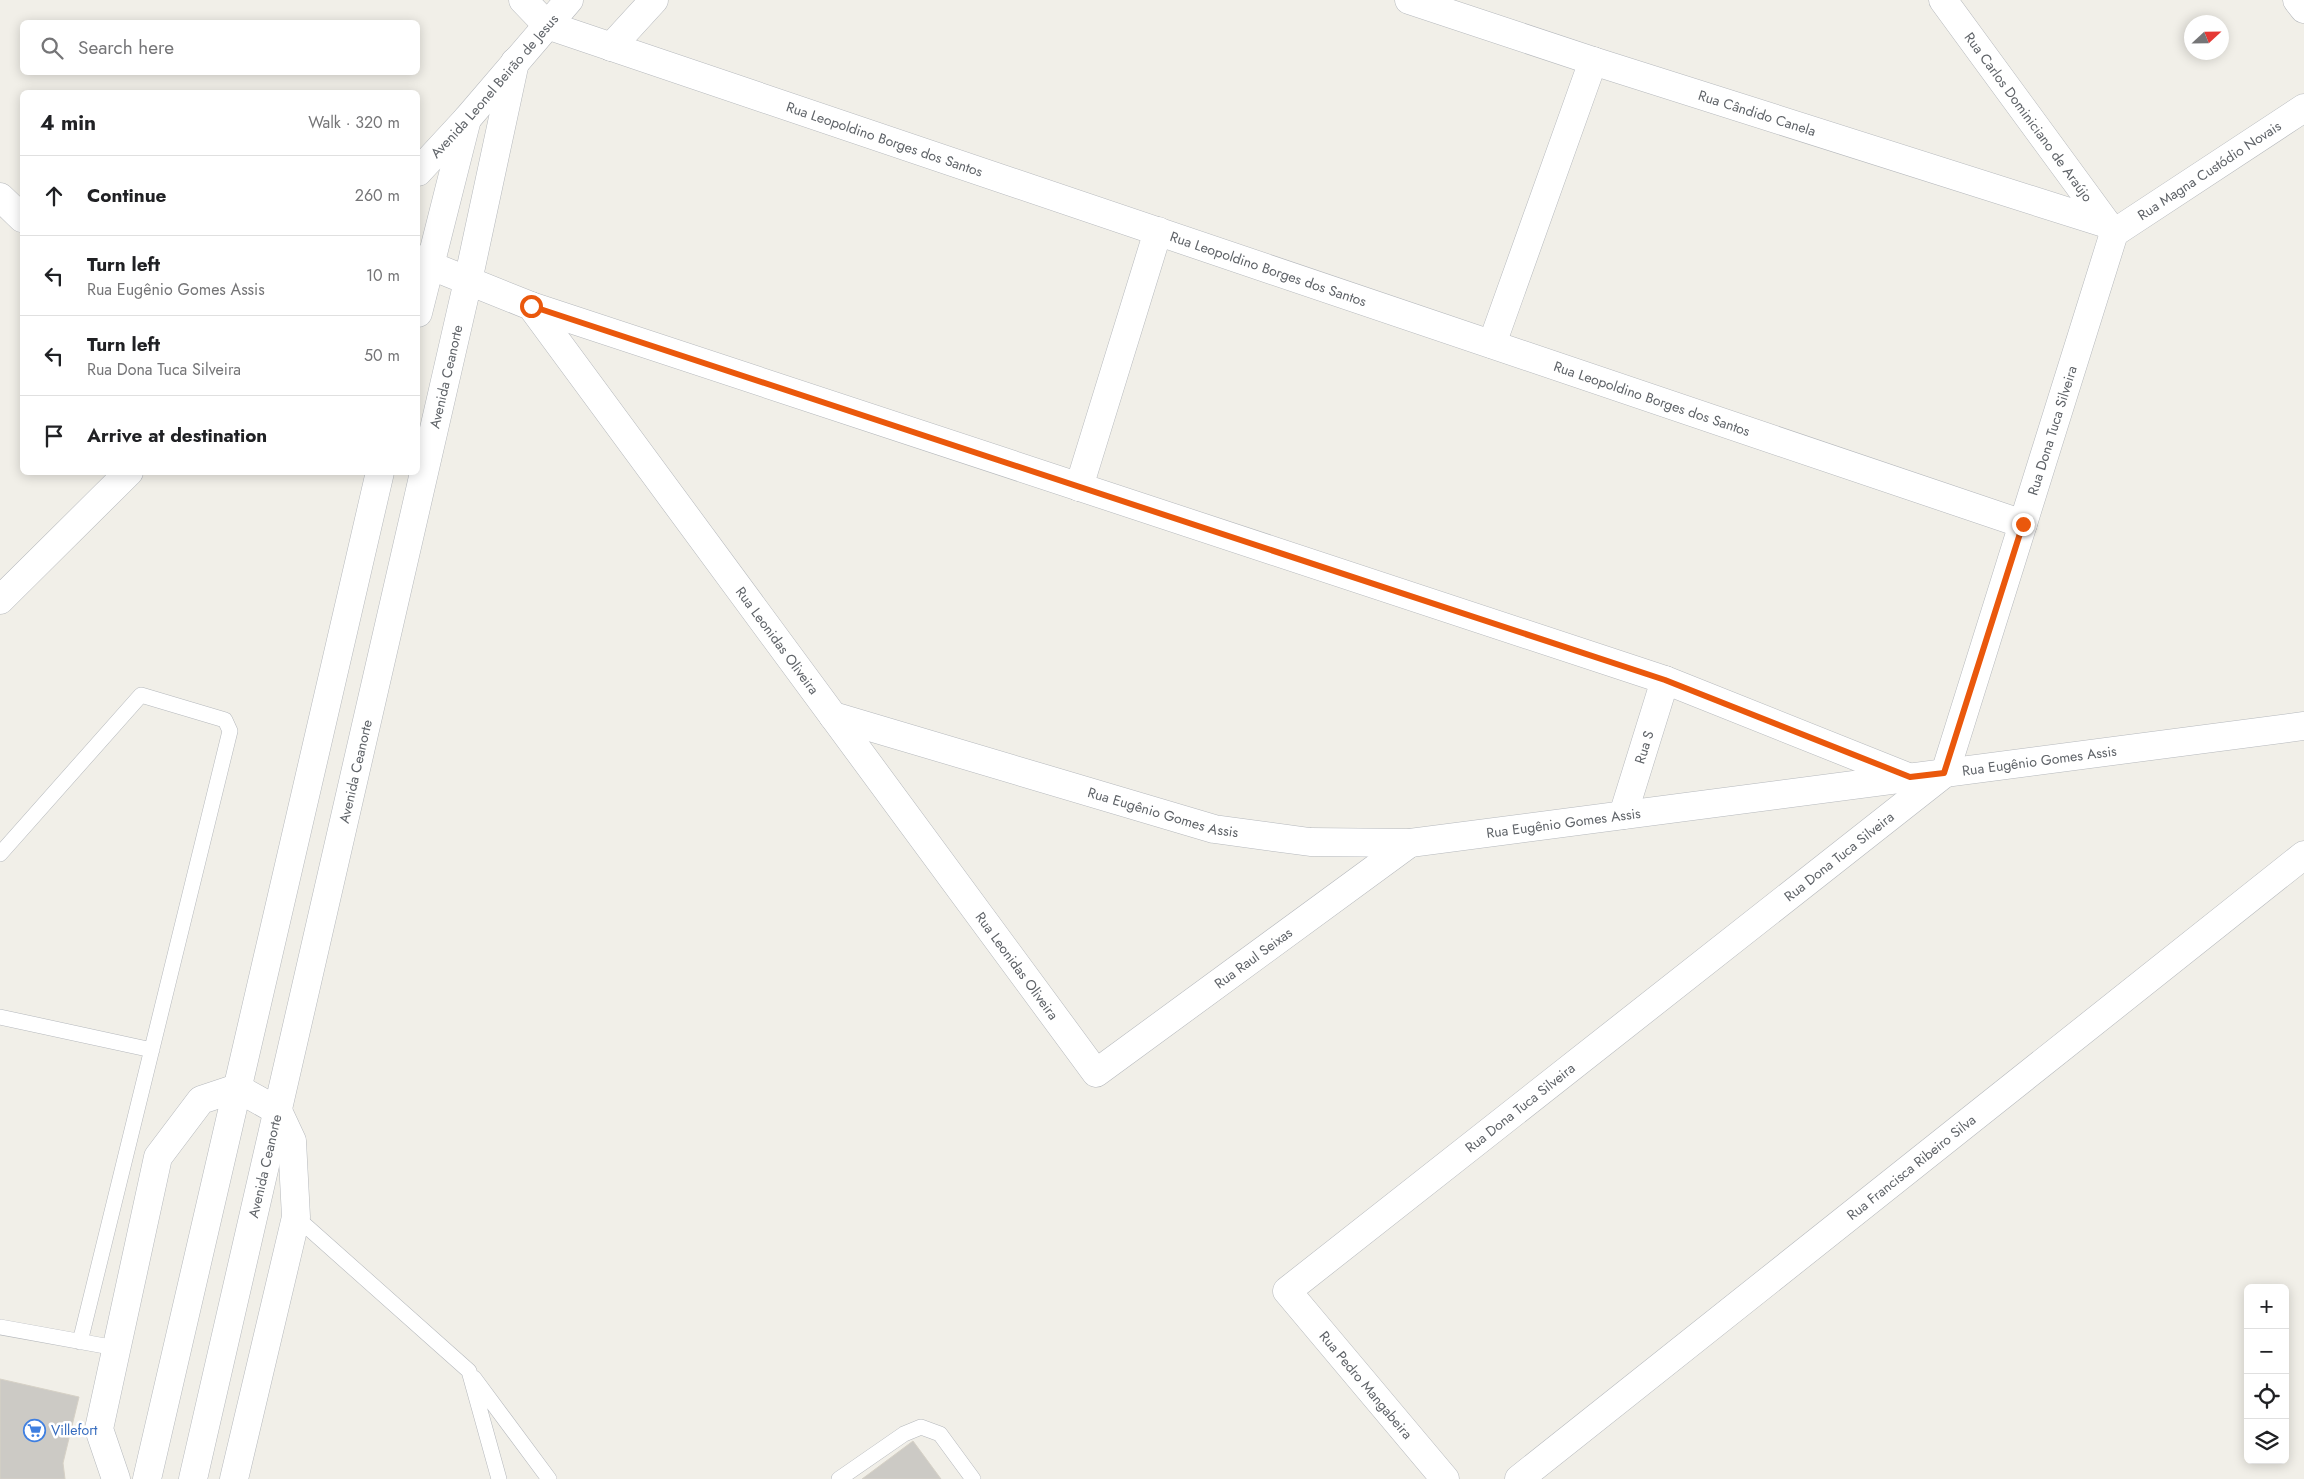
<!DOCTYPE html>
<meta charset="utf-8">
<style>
:root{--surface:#fff;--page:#f2f2f2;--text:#202124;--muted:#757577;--line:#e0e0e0}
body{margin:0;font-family:Jost,sans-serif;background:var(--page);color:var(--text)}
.controls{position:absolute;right:15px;bottom:15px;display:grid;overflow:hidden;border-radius:8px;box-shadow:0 2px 12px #0003}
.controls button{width:45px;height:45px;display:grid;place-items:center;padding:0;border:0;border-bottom:1px solid var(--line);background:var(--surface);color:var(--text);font:25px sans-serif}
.compass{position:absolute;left:2184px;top:15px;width:45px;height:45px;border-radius:50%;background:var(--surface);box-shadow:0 2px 12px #0003;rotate:68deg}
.stop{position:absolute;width:15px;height:15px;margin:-11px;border:4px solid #ea580c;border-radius:50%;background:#fff}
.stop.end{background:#ea580c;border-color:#fff;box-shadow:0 1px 5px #0008}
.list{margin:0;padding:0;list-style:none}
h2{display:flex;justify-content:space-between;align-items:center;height:65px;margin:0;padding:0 20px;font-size:21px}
h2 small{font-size:16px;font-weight:400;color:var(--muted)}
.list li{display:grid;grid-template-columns:32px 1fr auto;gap:15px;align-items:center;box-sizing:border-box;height:80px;padding:0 20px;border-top:1px solid var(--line)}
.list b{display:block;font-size:19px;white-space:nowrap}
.list p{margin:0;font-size:16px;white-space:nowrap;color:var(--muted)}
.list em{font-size:16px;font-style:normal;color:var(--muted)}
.icon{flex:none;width:28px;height:28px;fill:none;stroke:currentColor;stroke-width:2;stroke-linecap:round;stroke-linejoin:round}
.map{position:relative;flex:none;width:2304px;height:1479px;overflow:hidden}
.search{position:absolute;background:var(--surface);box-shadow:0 2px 12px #0003;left:20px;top:20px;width:400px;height:55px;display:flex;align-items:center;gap:12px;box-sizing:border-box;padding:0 18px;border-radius:8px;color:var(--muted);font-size:19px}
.panel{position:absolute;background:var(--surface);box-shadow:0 2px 12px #0003;left:20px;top:90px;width:400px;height:385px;border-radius:8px}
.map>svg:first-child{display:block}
.building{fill:#cccac5;stroke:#d6d1c6}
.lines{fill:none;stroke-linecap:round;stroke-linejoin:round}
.service-casing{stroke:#b5b8bc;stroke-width:16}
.minor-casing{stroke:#b5b8bc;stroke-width:29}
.tertiary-casing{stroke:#b5b8bc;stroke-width:29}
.service{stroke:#fff;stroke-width:15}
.minor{stroke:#fff;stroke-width:28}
.tertiary{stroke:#fff;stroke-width:28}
.route{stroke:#ea580c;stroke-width:6}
.labels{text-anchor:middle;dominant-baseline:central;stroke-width:5;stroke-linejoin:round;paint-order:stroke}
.street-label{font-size:14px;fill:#5f6368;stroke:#fff}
.shop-label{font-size:14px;fill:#366cbe;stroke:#fff;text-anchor:start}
</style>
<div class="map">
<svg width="2304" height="1479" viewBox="0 0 2304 1479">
<rect width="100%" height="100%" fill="#f1efe8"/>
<!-- building -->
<path class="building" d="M0,1379L79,1397L63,1463L65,1479H0Z
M913,1441L941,1479H862Z"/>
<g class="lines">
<defs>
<path id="service" d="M0,854L141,695L225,720L230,731L80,1342
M0,1017L152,1050
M296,1217L469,1371L499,1479
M0,1327L116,1348
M474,1378L549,1479
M839,1479L904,1434L921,1427L940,1434L973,1479"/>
<g id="minor">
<path id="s1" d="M523,0L547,25L2023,524"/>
<path id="s2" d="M1409,0L1593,61L2107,224"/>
<path id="s3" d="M1943,0L2110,228"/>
<path d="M2297,0L2304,9"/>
<path d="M611,47L654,0"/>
<path d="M0,197L22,218"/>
<path id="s4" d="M2114,233L2304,108"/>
<path id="s5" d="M418,259L429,265L531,306L1096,1073L1410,843"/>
<path d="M531,306L1665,680L1908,777"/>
<path d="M418,313L467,119"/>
<path d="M1492,344L1593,61"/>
<path d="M1079,487L1158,231"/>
<path id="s6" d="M833,716L1214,829L1310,842L1410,843L2304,726"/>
<path id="s7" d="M1623,815L1665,680"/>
<path d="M116,1479L99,1429L158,1157L201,1100L237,1088L278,1111L292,1141L296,1217L234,1479"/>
<path d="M147,1479L380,472"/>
<path id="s8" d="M193,1479L468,281L515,62"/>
<path id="s9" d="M1445,1479L1287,1291L1945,773L2114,233"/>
<path id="s10" d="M1519,1479L2304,855"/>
</g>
<g id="tertiary">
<path id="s11" d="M418,172L467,119L569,0"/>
<path d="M0,600L129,472"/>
</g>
</defs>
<!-- service casing -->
<use href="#service" class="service-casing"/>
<!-- minor casing -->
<use href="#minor" class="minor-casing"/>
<!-- tertiary casing -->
<use href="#tertiary" class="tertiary-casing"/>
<!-- service -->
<use href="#service" class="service"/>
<!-- minor -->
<use href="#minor" class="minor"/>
<!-- tertiary -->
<use href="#tertiary" class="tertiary"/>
</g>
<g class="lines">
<!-- route -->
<path class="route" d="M531,306L1665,680L1910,777L1944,773L2023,524"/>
</g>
<!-- icons -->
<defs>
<symbol id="supermarket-ring" viewBox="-11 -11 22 22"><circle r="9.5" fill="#fff" stroke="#3f7fe0" stroke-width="1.5"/><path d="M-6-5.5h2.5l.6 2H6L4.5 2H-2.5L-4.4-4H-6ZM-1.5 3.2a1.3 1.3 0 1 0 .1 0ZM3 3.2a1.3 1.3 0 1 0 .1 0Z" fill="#3f7fe0"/></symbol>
</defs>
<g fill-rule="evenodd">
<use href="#supermarket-ring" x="22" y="1418" width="25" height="25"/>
</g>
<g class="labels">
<!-- street labels -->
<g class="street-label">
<text stroke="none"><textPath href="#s11" startOffset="115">Avenida Leonel Beirão de Jesus</textPath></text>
<text stroke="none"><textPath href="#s2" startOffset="366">Rua Cândido Canela</textPath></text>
<text stroke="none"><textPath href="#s3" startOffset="145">Rua Carlos Dominiciano de Araújo</textPath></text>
<text stroke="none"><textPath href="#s1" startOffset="391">Rua Leopoldino Borges dos Santos</textPath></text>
<text stroke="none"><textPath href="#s4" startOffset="114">Rua Magna Custódio Novais</textPath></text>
<text stroke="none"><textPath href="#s1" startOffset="796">Rua Leopoldino Borges dos Santos</textPath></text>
<text stroke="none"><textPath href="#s8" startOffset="1131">Avenida Ceanorte</textPath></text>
<text stroke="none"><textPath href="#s1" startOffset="1201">Rua Leopoldino Borges dos Santos</textPath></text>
<text stroke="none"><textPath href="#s9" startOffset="1442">Rua Dona Tuca Silveira</textPath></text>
<text stroke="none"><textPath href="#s5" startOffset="538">Rua Leonidas Oliveira</textPath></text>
<text stroke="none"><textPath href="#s7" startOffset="71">Rua S</textPath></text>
<text stroke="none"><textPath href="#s6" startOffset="1229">Rua Eugênio Gomes Assis</textPath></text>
<text stroke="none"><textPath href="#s8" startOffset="726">Avenida Ceanorte</textPath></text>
<text stroke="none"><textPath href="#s6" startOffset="344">Rua Eugênio Gomes Assis</textPath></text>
<text stroke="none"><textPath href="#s6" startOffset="749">Rua Eugênio Gomes Assis</textPath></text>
<text stroke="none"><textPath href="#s9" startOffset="948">Rua Dona Tuca Silveira</textPath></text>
<text stroke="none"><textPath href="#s5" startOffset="1270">Rua Raul Seixas</textPath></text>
<text stroke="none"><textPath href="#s5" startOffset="942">Rua Leonidas Oliveira</textPath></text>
<text stroke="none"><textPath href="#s9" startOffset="542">Rua Dona Tuca Silveira</textPath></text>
<text stroke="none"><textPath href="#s8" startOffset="321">Avenida Ceanorte</textPath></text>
<text stroke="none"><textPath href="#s10" startOffset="501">Rua Francisca Ribeiro Silva</textPath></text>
<text transform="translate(1366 1385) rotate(50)">Rua Pedro Mangabeira</text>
</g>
<!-- shop labels -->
<g class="shop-label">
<text x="51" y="1430">Villefort</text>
</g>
</g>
</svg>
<div class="controls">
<button>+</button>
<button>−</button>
<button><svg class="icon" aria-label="locate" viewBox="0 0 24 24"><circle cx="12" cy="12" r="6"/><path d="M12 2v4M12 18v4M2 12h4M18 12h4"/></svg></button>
<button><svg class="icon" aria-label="layers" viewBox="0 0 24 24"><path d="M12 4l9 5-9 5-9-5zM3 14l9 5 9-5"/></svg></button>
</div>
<svg class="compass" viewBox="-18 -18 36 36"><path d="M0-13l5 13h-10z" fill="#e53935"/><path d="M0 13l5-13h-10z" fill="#757577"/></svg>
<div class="stop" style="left:531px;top:306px"></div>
<div class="stop end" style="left:2023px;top:524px"></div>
<div class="search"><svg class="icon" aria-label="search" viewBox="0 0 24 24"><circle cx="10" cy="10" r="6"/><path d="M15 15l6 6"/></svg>Search here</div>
<section class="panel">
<h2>4 min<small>Walk · 320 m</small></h2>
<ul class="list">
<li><svg class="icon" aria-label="ahead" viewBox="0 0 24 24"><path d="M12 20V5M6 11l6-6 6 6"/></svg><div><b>Continue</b></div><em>260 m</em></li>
<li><svg class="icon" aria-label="left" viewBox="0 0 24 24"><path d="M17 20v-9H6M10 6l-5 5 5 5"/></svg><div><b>Turn left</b><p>Rua Eugênio Gomes Assis</p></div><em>10 m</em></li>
<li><svg class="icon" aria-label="left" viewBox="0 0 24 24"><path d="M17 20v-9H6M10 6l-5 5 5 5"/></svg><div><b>Turn left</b><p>Rua Dona Tuca Silveira</p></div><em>50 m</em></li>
<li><svg class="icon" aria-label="arrive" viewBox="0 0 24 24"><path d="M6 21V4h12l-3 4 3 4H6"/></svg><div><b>Arrive at destination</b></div></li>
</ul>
</section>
</div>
